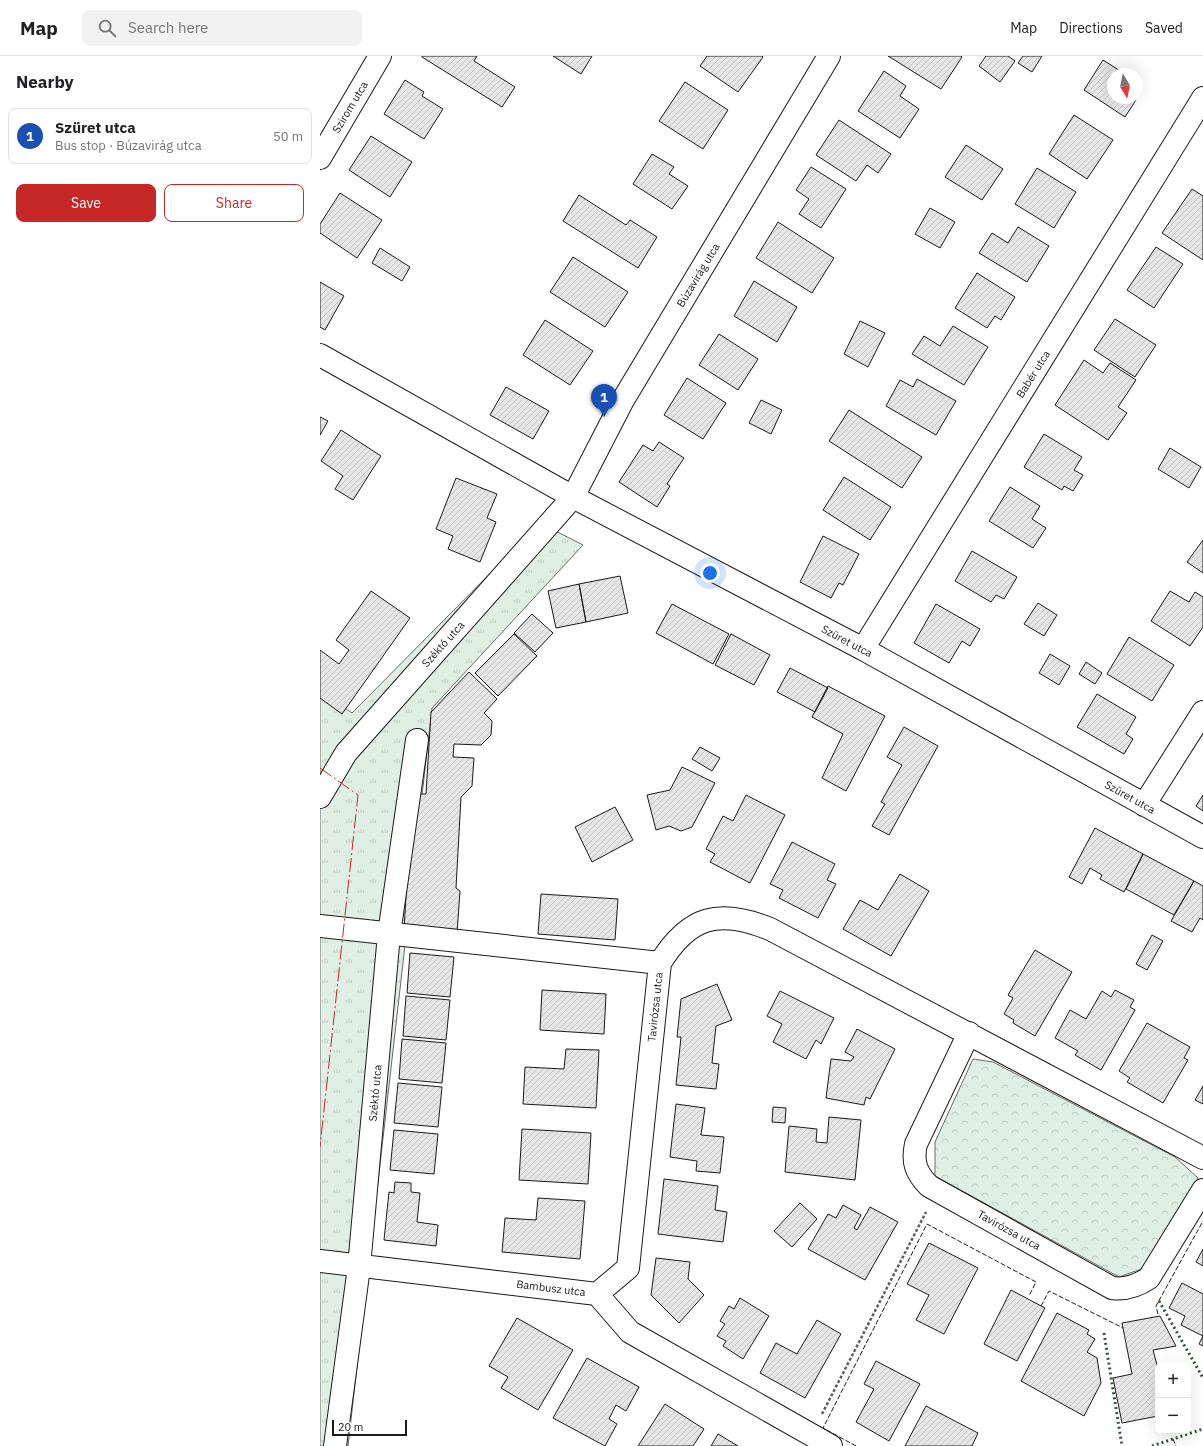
<!DOCTYPE html>
<meta charset="utf-8">
<style>
:root{--surface:#fff;--page:#f2f2f2;--text:#202124;--muted:#757577;--line:#e0e0e0;--accent:#c62828}
body{margin:0;font-family:"IBM Plex Sans",sans-serif;background:var(--page);color:var(--text)}
.controls{position:absolute;right:12px;bottom:12px;display:grid;overflow:hidden;border-radius:8px;box-shadow:0 4px 16px #0002}
.controls button{width:36px;height:36px;display:grid;place-items:center;padding:0;border:0;border-bottom:1px solid var(--line);background:var(--surface);color:var(--text);font:20px sans-serif}
.compass{position:absolute;left:787px;top:12px;width:36px;height:36px;border-radius:50%;background:var(--surface);box-shadow:0 4px 16px #0002;rotate:170deg}
.scale{position:absolute;left:12px;bottom:10px;width:75px;box-sizing:border-box;padding-left:4px;border:2px solid #1a1a1a;border-top:0;font-size:11px;line-height:14px;white-space:nowrap;color:#1a1a1a;-webkit-text-stroke:3px #fff;paint-order:stroke}
.you{position:absolute;left:390px;top:517px;width:14px;height:14px;margin:-10px;border:3px solid #fff;border-radius:50%;background:#1a73e8;box-shadow:0 0 0 6px #1a73e833}
.badge{display:grid;place-items:center;width:26px;height:26px;border-radius:50%;background:var(--accent);color:#fff;font-size:13px;font-weight:700}
.pin{position:absolute;translate:-50% -33px;filter:drop-shadow(0 1px 2px #0008)}
.pin::after{content:'';position:absolute;top:21px;width:14px;height:12px;background:inherit;clip-path:polygon(0 0,100% 0,50% 100%)}
.list{margin:0;padding:0;list-style:none}
h2{display:flex;justify-content:space-between;align-items:center;height:52px;margin:0;padding:0 16px;font-size:17px}
h2 small{font-size:13px;font-weight:400;color:var(--muted)}
.list li{display:grid;grid-template-columns:26px 1fr auto;gap:12px;align-items:center;box-sizing:border-box;height:56px;margin:0 8px 8px;padding:0 8px;border:1px solid var(--line);border-radius:8px}
.list b{display:block;font-size:15px;white-space:nowrap}
.list p{margin:0;font-size:13px;white-space:nowrap;color:var(--muted)}
.list em{font-size:13px;font-style:normal;color:var(--muted)}
.actions{display:flex;gap:8px;padding:12px 16px}
.actions a{flex:1;padding:9px 0;border:1px solid var(--accent);border-radius:8px;text-align:center;font-size:14px;color:var(--accent)}
.actions .main{background:var(--accent);color:#fff}
.icon{flex:none;width:22px;height:22px;fill:none;stroke:currentColor;stroke-width:2;stroke-linecap:round;stroke-linejoin:round}
.map{position:relative;flex:none;width:883px;height:1390px;overflow:hidden}
header{display:flex;align-items:center;gap:24px;box-sizing:border-box;height:56px;padding:0 20px;background:var(--surface);border-bottom:1px solid var(--line)}
header strong{font-size:19px}
nav{display:flex;gap:22px;margin-inline-start:auto;font-size:14px}
.search{width:280px;height:36px;background:var(--page);display:flex;align-items:center;gap:10px;box-sizing:border-box;padding:0 14px;border-radius:8px;color:var(--muted);font-size:15px}
main{display:flex}
aside{flex:1;background:var(--surface)}
.map>svg:first-child{display:block}
.grass{fill:url(#grass-tufts);stroke:#6a6a6a}
.park{fill:url(#park-crowns);stroke:#6a6a6a}
.building{fill:url(#building-hatch);stroke:#1a1a1a}
.lines{fill:none;stroke-linecap:round;stroke-linejoin:round}
.minor-casing{stroke:#1a1a1a;stroke-width:24}
.path{stroke:#5f5f5f;stroke-width:2.5;stroke-dasharray:3 2;stroke-linecap:butt}
.minor{stroke:#fff;stroke-width:22}
.hedge{stroke:#2b5a34;stroke-width:3;stroke-dasharray:2 3;stroke-linecap:butt}
.fence{stroke:#1a1a1a;stroke-width:1;stroke-dasharray:5 2;stroke-linecap:butt}
.power{stroke:#c62828;stroke-width:1;stroke-dasharray:14 3 2 3;stroke-linecap:butt}
.labels{text-anchor:middle;dominant-baseline:central;stroke-width:3;stroke-linejoin:round;paint-order:stroke}
.street-label{font-size:11px;fill:#1a1a1a;stroke:#fff}
</style>
<header>
<strong>Map</strong>
<div class="search"><svg class="icon" aria-label="search" viewBox="0 0 24 24"><circle cx="10" cy="10" r="6"/><path d="M15 15l6 6"/></svg>Search here</div>
<nav><a>Map</a><a>Directions</a><a>Saved</a></nav>
</header>
<main>
<aside>
<h2>Nearby<small></small></h2>
<ul class="list">
<li><span class="badge" style="background:#1a4fb4">1</span><div><b>Szüret utca</b><p>Bus stop · Búzavirág utca</p></div><em>50 m</em></li>
</ul>
<div class="actions"><a class="main">Save</a><a>Share</a></div>
</aside>
<div class="map">
<svg width="883" height="1390" viewBox="0 0 883 1390">
<defs>
<pattern id="grass-tufts" width="24" height="20" patternUnits="userSpaceOnUse"><rect width="24" height="20" fill="#e0efe3"/><path d="M3 7l-1-3M5 7V3M7 7l1-3M15 17l-1-3M17 17v-4M19 17l1-3" fill="none" stroke="#c0ccc2"/></pattern>
<pattern id="park-crowns" width="20" height="18" patternUnits="userSpaceOnUse"><rect width="20" height="18" fill="#e0efe3"/><path d="M2 6a3 3 0 1 1 6 0M12 15a3 3 0 1 1 6 0" fill="none" stroke="#c0ccc2"/></pattern>
<pattern id="building-hatch" width="6" height="6" patternUnits="userSpaceOnUse"><rect width="6" height="6" fill="#e6e6e6"/><path d="M-1 1l2-2M0 6l6-6M5 7l2-2" fill="none" stroke="#c5c5c5"/></pattern>
</defs>
<rect width="100%" height="100%" fill="#fff"/>
<!-- grass -->
<path class="grass" d="M220,467L263,489L112,652L28,1390H0V635L32,657Z"/>
<!-- park -->
<path class="park" d="M653,1003L673,1006L855,1101L878,1122L827,1211L799,1221L615,1120V1086Z"/>
<!-- building -->
<path class="building" d="M102,0H157L154,5L195,31L182,51L102,1Z
M233,0H272L261,18Z
M387,0H442L443,1L418,36L380,10Z
M568,0H641L642,1L621,33Z
M666,0H688L695,5L680,26L659,10Z
M703,0H722L712,16L698,7Z
M783,4L805,18H793V42H813L816,44L805,61L764,34Z
M564,15L586,30L580,40L599,53L580,82L538,55Z
M85,24L104,36L102,40L123,53L104,83L64,58Z
M365,26L408,54L383,93L339,65Z
M754,59L793,84L767,123L729,98Z
M519,64L571,98L558,117L547,109L536,125L496,99Z
M51,80L92,106L70,141L29,114Z
M646,89L683,113L662,144L625,121Z
M332,98L354,111L349,118L368,130L352,153L313,128Z
M491,111L526,133L501,172L479,158L489,143L476,134Z
M717,112L756,136L734,172L695,148Z
M872,133L883,140V204L842,177Z
M20,137L62,164L37,202L0,177V168Z
M259,139L306,169L310,164L337,181L318,212L243,165Z
M610,152L635,166L620,192L595,178Z
M458,166L514,202L492,237L436,202Z
M698,171L729,190L707,226L659,197L672,177L688,187Z
M836,191L863,208L834,252L807,234Z
M60,192L90,211L82,225L52,207Z
M253,201L308,236L285,271L230,236Z
M657,217L695,241L681,264L675,260L667,272L635,252Z
M434,225L477,251L457,286L414,260Z
M0,226L24,240L5,274L0,271Z
M795,263L836,289L815,321L774,294Z
M225,264L273,295L250,329L203,299Z
M540,265L565,277L548,311L524,298Z
M633,270L668,291L644,329L592,298L604,280L620,290Z
M399,278L438,303L418,334L379,309Z
M764,304L783,317L790,307L816,324L798,351L807,357L788,384L735,349Z
M367,322L406,347L383,383L344,359Z
M597,323L636,345L616,379L566,350L580,324L593,331Z
M186,331L229,355L213,383L170,359Z
M441,344L462,354L451,378L429,367Z
M529,354L602,401L582,432L509,385Z
M0,361L8,365L0,379Z
M21,374L61,400L33,444L15,433L23,420L1,405Z
M724,378L762,401L754,414L763,419L753,435L744,430L742,434L704,411Z
M339,386L364,402L347,428L350,430L337,451L299,426L323,389L333,395Z
M850,392L881,411L869,432L838,413Z
M524,421L571,451L550,484L503,454Z
M136,422L177,438L167,462L176,466L160,506L128,493L133,480L116,473Z
M690,431L720,450L712,463L726,472L713,492L669,465Z
M503,480L539,498L523,529L519,527L511,542L480,526Z
M883,484V517L867,506Z
M652,495L697,521L684,543L676,539L671,546L635,525Z
M300,520L308,557L266,566L259,528Z
M259,528L266,566L236,572L228,535Z
M51,535L90,562L22,658L0,642V594L19,608L29,594L16,584Z
M850,535L869,546L875,536L883,541V571L870,590L831,565Z
M718,547L737,559L724,580L704,568Z
M352,548L409,578L393,608L336,577Z
M616,548L660,573L650,590L642,585L629,607L594,587Z
M212,558L233,577L215,596L194,577Z
M194,578L217,600L178,640L155,617Z
M411,578L450,599L434,629L395,609Z
M809,581L854,609L832,645L787,618Z
M730,598L750,610L739,629L719,617Z
M766,606L782,617L775,628L759,618Z
M470,612L508,632L495,656L457,636Z
M149,616L177,643L164,657L172,665L171,679L161,689L134,688L133,701L154,702L152,730L141,741L136,832L140,835L137,877L84,874L92,738H106L111,656Z
M508,630L565,660L526,735L502,722L523,678L492,661Z
M777,638L816,661L806,678L813,683L804,698L757,671Z
M584,671L618,690L569,779L552,770L565,748L561,746L582,709L567,701Z
M380,691L400,702L392,715L372,703Z
M362,711L395,727L372,771L361,775L349,770L336,774L327,739L350,734Z
M426,739L465,759L430,827L390,806L395,798L386,793L403,760L413,765Z
M883,739V755L876,750Z
M295,751L313,784L272,806L255,771Z
M775,772L823,798L804,836L780,823L782,819L770,812L762,828L749,821Z
M472,786L515,808L507,824L516,828L498,862L459,842L463,834L450,828Z
M823,798L874,825L854,859L806,833Z
M580,818L609,835L571,900L523,873L540,844L558,854Z
M874,825L883,830V864L880,862L872,876L851,865Z
M221,838L298,843L295,884L218,878Z
M832,879L843,885L827,914L816,908Z
M715,894L752,916L715,980L693,967L694,964L684,958L693,942L688,939Z
M90,897L134,901L130,941L87,937Z
M397,928L412,964L396,970L392,1007L399,1008L396,1033L356,1029L361,981H357L361,943Z
M222,934L286,938L284,978L220,974Z
M795,934L814,944L810,951L815,954L781,1014L755,999L758,995L735,982L750,954L766,963L782,935L791,941Z
M460,935L514,962L501,988L496,984L486,1003L453,986L462,968L447,960Z
M86,940L130,944L126,984L83,980Z
M827,967L870,991L864,1002L868,1004L843,1047L807,1026L810,1022L799,1015Z
M537,973L575,993L550,1043L546,1041L544,1049L506,1042L511,1003L531,1005L534,1001L525,996Z
M82,983L126,987L122,1027L79,1023Z
M246,993L279,994L276,1052L203,1048L205,1011L244,1013Z
M78,1027L122,1031L118,1071L74,1067Z
M883,1030V1048L875,1044Z
M356,1048L385,1052L381,1079L404,1081L400,1117L376,1115L377,1105L350,1101Z
M453,1051L466,1052L465,1067L452,1066Z
M509,1061L541,1064L535,1124L465,1116L469,1070L497,1073L496,1086L507,1087Z
M202,1073L271,1077L268,1128L199,1124Z
M74,1074L118,1078L114,1118L70,1114Z
M344,1123L398,1130L395,1154L407,1156L403,1186L338,1178Z
M75,1126L91,1127V1136L100,1137L97,1166L118,1169L116,1190L64,1184L69,1136L74,1137Z
M218,1142L265,1145L260,1203L182,1196L185,1162L216,1164Z
M480,1147L497,1163L472,1191L454,1175Z
M523,1149L541,1159L534,1172L537,1174L550,1151L578,1166L545,1224L488,1193L508,1158L516,1162Z
M609,1187L658,1212L624,1278L596,1264L609,1239L587,1228Z
M883,1193V1210L876,1206Z
M336,1202L370,1206L368,1223L384,1239L359,1267L331,1239Z
M862,1227L883,1238V1290L879,1288L883,1280L861,1269L865,1260L849,1252Z
M691,1234L725,1252L697,1305L664,1288Z
M420,1242L449,1260L423,1303L403,1290L406,1285L397,1280L405,1268L400,1265L409,1250L414,1253Z
M737,1257L769,1274L767,1278L775,1283L767,1296L777,1302L781,1327L764,1360L701,1325Z
M840,1260L856,1290L833,1294L838,1313V1360L802,1367L793,1322L812,1318L802,1267Z
M197,1262L253,1294L218,1354L181,1332L188,1321L169,1310Z
M497,1264L521,1278L485,1342L440,1317L456,1287L477,1298Z
M267,1302L319,1331L306,1355L296,1349L289,1363L297,1368L285,1390L233,1362Z
M556,1305L600,1328L569,1385L536,1366L554,1333L544,1328Z
M345,1348L384,1373L373,1390H318Z
M606,1350L658,1377L652,1390H585Z
M398,1378L418,1390H391Z"/>
<g class="lines">
<defs>
<path id="minor" d="M0,102L60,0
M0,299L253,441L543,593L883,781
M543,593L883,42
M0,741L26,697L253,441L303,344L509,0
M824,749L883,656
M0,870L340,907
M649,977L596,1088C592,1106 596,1117 609,1130L792,1232C806,1234 817,1230 829,1222L883,1134
M0,1205L277,1238L310,1276L511,1390
M277,1238L308,1212L340,907C369,860 399,852 450,873L883,1102
M15,1390L39,1211L69,878L97,684"/>
</defs>
<!-- minor casing -->
<use href="#minor" class="minor-casing"/>
<!-- path -->
<path class="path" d="M502,1358L606,1156"/>
<!-- minor -->
<use href="#minor" class="minor"/>
<!-- hedge -->
<path class="hedge" d="M839,1245L883,1322
M784,1277L802,1390
M832,1390L883,1373"/>
<!-- fence -->
<path class="fence" d="M721,1250L729,1235L803,1272
M838,1258L836,1250L883,1165
M853,1383L856,1390
M536,1390L503,1372L607,1168L716,1226L709,1240"/>
<!-- power -->
<path class="power" d="M0,712L38,739L0,1091"/>
</g>
<g class="labels">
<!-- street labels -->
<g class="street-label">
<text transform="translate(30 51) rotate(-59)">Szirom utca</text>
<text transform="translate(378 219) rotate(-59)">Búzavirág utca</text>
<text transform="translate(713 318) rotate(-58)">Babér utca</text>
<text transform="translate(527 585) rotate(28)">Szüret utca</text>
<text transform="translate(123 588) rotate(-48)">Széktó utca</text>
<text transform="translate(810 741) rotate(29)">Szüret utca</text>
<text transform="translate(335 951) rotate(-84)">Tavirózsa utca</text>
<text transform="translate(55 1037) rotate(-85)">Széktó utca</text>
<text transform="translate(689 1174) rotate(29)">Tavirózsa utca</text>
<text transform="translate(231 1232) rotate(7)">Bambusz utca</text>
</g>
</g>
</svg>
<div class="controls">
<button>+</button>
<button>−</button>
</div>
<svg class="compass" viewBox="-18 -18 36 36"><path d="M0-13l5 13h-10z" fill="#e53935"/><path d="M0 13l5-13h-10z" fill="#757577"/></svg>
<div class="scale">20 m</div>
<div class="you"></div>
<div class="pin badge" style="left:284px;top:361px;background:#1a4fb4">1</div>
</div>
</main>
